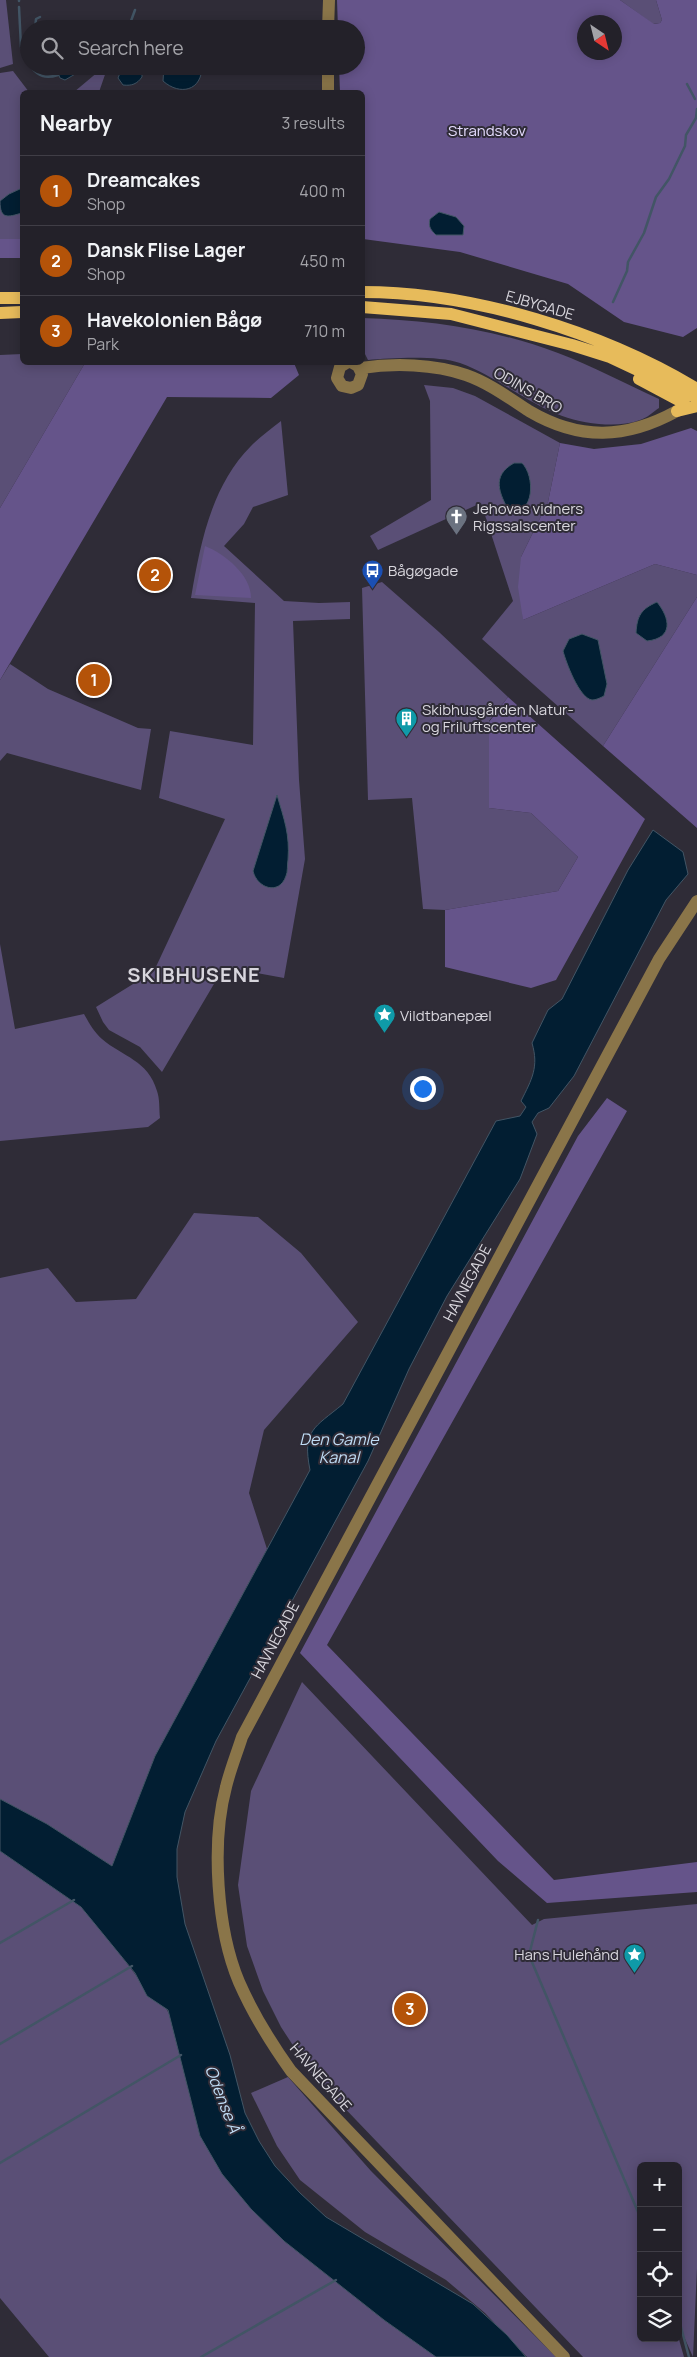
<!DOCTYPE html>
<meta charset="utf-8">
<style>
:root{--surface:#232129;--page:#2b2931;--text:#f1f3f6;--muted:#a3a3a8;--line:#403e46;--accent:#b45309}
body{margin:0;font-family:Manrope,sans-serif;background:var(--page);color:var(--text)}
.controls{position:absolute;right:15px;bottom:15px;display:grid;overflow:hidden;border-radius:8px;box-shadow:0 2px 12px #0003}
.controls button{width:45px;height:45px;display:grid;place-items:center;padding:0;border:0;border-bottom:1px solid var(--line);background:var(--surface);color:var(--text);font:25px sans-serif}
.compass{position:absolute;left:577px;top:15px;width:45px;height:45px;border-radius:50%;background:var(--surface);box-shadow:0 2px 12px #0003;rotate:145deg}
.you{position:absolute;left:422px;top:1088px;width:18px;height:18px;margin:-12px;border:4px solid #fff;border-radius:50%;background:#1a73e8;box-shadow:0 0 0 8px #1a73e833}
.badge{display:grid;place-items:center;width:32px;height:32px;border-radius:50%;background:var(--accent);color:#fff;font-size:16px;font-weight:700}
.pin{position:absolute;translate:-50% -50%;border:2px solid #fff;box-shadow:0 1px 5px #0006}
.list{margin:0;padding:0;list-style:none}
h2{display:flex;justify-content:space-between;align-items:center;height:65px;margin:0;padding:0 20px;font-size:21px}
h2 small{font-size:16px;font-weight:400;color:var(--muted)}
.list li{display:grid;grid-template-columns:32px 1fr auto;gap:15px;align-items:center;box-sizing:border-box;height:70px;padding:0 20px;border-top:1px solid var(--line)}
.list b{display:block;font-size:19px;white-space:nowrap}
.list p{margin:0;font-size:16px;white-space:nowrap;color:var(--muted)}
.list em{font-size:16px;font-style:normal;color:var(--muted)}
.icon{flex:none;width:28px;height:28px;fill:none;stroke:currentColor;stroke-width:2;stroke-linecap:round;stroke-linejoin:round}
.map{position:relative;flex:none;width:697px;height:2357px;overflow:hidden}
.search{position:absolute;background:var(--surface);box-shadow:0 2px 12px #0003;left:20px;top:20px;width:345px;height:55px;display:flex;align-items:center;gap:12px;box-sizing:border-box;padding:0 18px;border-radius:28px;color:var(--muted);font-size:19px}
.panel{position:absolute;background:var(--surface);box-shadow:0 2px 12px #0003;left:20px;top:90px;width:345px;height:275px;border-radius:8px}
.map>svg:first-child{display:block}
.green{fill:#5a4f76}
.forest{fill:#65548a;fill-rule:evenodd}
.water{fill:#021e32;stroke:#425565}
.lines{fill:none;stroke-linecap:round;stroke-linejoin:round}
.stream{stroke:#425565;stroke-width:2.5}
.minor{stroke:#8a7549;stroke-width:12}
.major{stroke:#e7bb5b;stroke-width:12}
.labels{text-anchor:middle;dominant-baseline:central;stroke-width:4;stroke-linejoin:round;paint-order:stroke}
.park-label{font-size:15px;fill:#e5dcfe;stroke:#2f2c37}
.street-label{font-size:15px;fill:#d8d6dd;stroke:#2f2c37}
.poi-label{font-size:15px;fill:#d8d6dd;stroke:#2f2c37;text-anchor:start}
.water-label{font-size:16px;font-style:italic;fill:#bfdcf5;stroke:#2f2c37}
.district-label{font-size:20px;font-weight:bold;letter-spacing:1px;fill:#d8d6dd;stroke:#2f2c37}
</style>
<div class="map">
<svg width="697" height="2357" viewBox="0 0 697 2357">
<rect width="100%" height="100%" fill="#2f2c37"/>
<!-- green -->
<path class="green" d="M0,0H6L13,64L0,68Z
M620,0H656L662,20L660,23L653,24Z
M105,66H108L99,92H74Z
M13,71L29,92H22V239H0V73Z
M362,318C429,320 495,329 558,353C592,366 626,384 659,399V408C653,412 647,418 640,420C627,425 612,425 599,424C543,420 509,381 460,363C438,355 391,358 368,360L363,350Z
M22,354V362L85,363L0,508V355Z
M424,385L453,388L475,396L560,443L548,502L521,557L523,620L655,564L697,575V597L603,746L482,639L513,601L481,503L378,550L370,536L431,500L430,401Z
M281,421L288,495L253,507L244,524L224,546L284,601L319,603L350,602V619L293,621L299,780L305,859L284,978L224,967L162,1072L140,1047L109,1030L103,1022L96,1007L154,971L225,819L159,798L170,731L253,745L255,603L191,598C200,545 211,486 251,446C260,437 271,429 281,421Z
M382,582L439,632L508,697L489,721V808L531,813L578,857L558,891L445,910L423,909L412,798L368,800L362,588Z
M10,664L48,689L138,728L151,729L141,790L7,753L0,761V680Z
M0,944L15,1029L84,1014C89,1023 94,1032 102,1039C123,1057 148,1060 157,1091C160,1099 159,1110 160,1118L148,1127L0,1141Z
M194,1213L258,1217L301,1253L358,1322L264,1430L249,1493L267,1549L155,1756L112,1866L47,1824L0,1799V1278L48,1268L76,1302L136,1299Z
M302,1682L532,1925L544,1919L697,1904V2268L693,2357L678,2323V2166H641V2338H678V2336L684,2357H583L311,2073L281,2027L263,1991L247,1946L238,1885L251,1791Z
M0,1851L81,1907L99,1927L138,1978L166,2008L171,2018L200,2136L284,2241L384,2320L436,2357H49L0,2298Z
M288,2077L371,2171L556,2357H527L485,2313L446,2280L365,2232L300,2180L277,2146L251,2093Z"/>
<!-- forest -->
<path class="forest" d="M337,0H620L654,24L660,23L662,20L656,0H697V328L683,337L624,322L568,284L460,252L363,239L362,92H340L339,66H356V29H338ZM584,22H614V52H584Z
M0,239H22V258H0Z
M85,363H294L299,375L271,398L167,397L0,680V508Z
M691,428L697,431V575L655,564L523,620L518,587L521,557L548,502L560,443L594,449L641,444Z
M205,546C225,554 251,575 251,598L195,595Z
M697,597V828L603,746Z
M508,697L645,819L556,980L531,988L445,967V910L558,891L578,857L531,813L489,808V722Z
M607,1098L627,1111L327,1645L554,1880L697,1862V1892L547,1903L498,1861L300,1653L578,1136Z"/>
<!-- water -->
<path class="water" d="M61,66H79L80,68L77,73L65,80L60,78L58,73Z
M164,66H202C202,91 180,96 163,81Z
M136,67L142,71V77C137,84 132,86 123,85L118,78L120,73Z
M22,188V213C8,217 0,220 0,201L9,194Z
M439,212L456,217L464,226L463,235H436C431,230 428,227 430,219Z
M514,463H522C535,476 535,514 510,513C499,493 491,476 514,463Z
M657,602C670,618 674,638 647,641L636,633C637,616 641,609 657,602Z
M582,634L598,640L607,684L604,696C600,698 596,700 592,700C579,698 566,662 563,651L569,639Z
M277,795C284,819 290,834 288,860C287,865 288,872 286,876C279,896 257,888 253,871Z
M653,830L683,852L688,874L666,900L574,1076L549,1108L538,1113L532,1122L537,1134L520,1179L447,1296L409,1369L368,1461L216,1741L185,1812L177,1849V1877L185,1924L230,2055L245,2113L259,2141L275,2166L300,2193L326,2217L473,2304L507,2335L526,2357H436L384,2320L284,2241L251,2209L222,2174L200,2136L168,2010L147,1996L135,1973L81,1907L0,1851V1799L47,1824L112,1866L155,1756L310,1470C302,1430 314,1428 343,1404L496,1121L520,1116L526,1107L521,1101C532,1079 539,1067 532,1043L548,1010L562,999L628,870Z"/>
<g class="lines">
<!-- stream -->
<path class="stream" d="M19,0V1
M19,7L21,47L29,64
M35,29L36,19L40,17
M128,29L135,10
M21,47L29,44
M30,66C39,77 46,79 58,75
M126,66L127,69
M687,84L695,99
M613,302L627,271L628,262L644,233L656,197L669,179L685,146L686,135L696,118L697,109
M538,1920L529,1955L641,2219
M0,1943L74,1900
M0,2044L132,1966
M0,2163L181,2055
M678,2316L689,2357
M201,2357L336,2280"/>
<!-- minor -->
<path class="minor" d="M328,29L329,0
M328,92V66
M348,362L340,367L337,378L342,386L351,388L358,385L362,374L358,366L351,362
M361,368C394,363 434,364 466,375C489,383 509,398 529,411C580,441 626,439 677,411
M564,2357L291,2071C271,2043 253,2014 239,1982C217,1930 211,1843 226,1787C230,1770 237,1753 242,1737L659,959L697,901"/>
<!-- major -->
<path class="major" d="M362,292C473,292 602,332 697,389
M0,298H22
M362,307L451,314L572,345L610,357L693,396H697
M0,313L22,312
M639,379L684,403
M677,411L697,406"/>
</g>
<!-- icons -->
<defs>
<symbol id="church-pin" viewBox="-11 -11 22 30"><path d="M0 17L-7.5 6A9.5 9.5 0 1 1 7.5 6Z" fill="#6b7280" stroke="#2f2c37"/><path d="M-1.2-6h2.4v3.5h3.3v2.4h-3.3V6h-2.4V-.1h-3.3v-2.4h3.3Z" fill="#fff"/></symbol>
<symbol id="bus-pin" viewBox="-11 -11 22 30"><path d="M0 17L-7.5 6A9.5 9.5 0 1 1 7.5 6Z" fill="#1a4fb4" stroke="#2f2c37"/><path d="M-5-6H5V4H4V6H2V4H-2V6H-4V4H-5ZM-3.5-4V0h7V-4ZM-3.5 1.2v1.5H-2V1.2ZM2 1.2v1.5H3.5V1.2Z" fill="#fff"/></symbol>
<symbol id="building-pin" viewBox="-11 -11 22 30"><path d="M0 17L-7.5 6A9.5 9.5 0 1 1 7.5 6Z" fill="#0f9aa8" stroke="#2f2c37"/><path d="M-4-6H4V6H1V3H-1V6H-4ZM-2.5-4.3h1.7v1.8h-1.7ZM.8-4.3h1.7v1.8H.8ZM-2.5-1h1.7V.8h-1.7ZM.8-1h1.7V.8H.8Z" fill="#fff"/></symbol>
<symbol id="sight-pin" viewBox="-11 -11 22 30"><path d="M0 17L-7.5 6A9.5 9.5 0 1 1 7.5 6Z" fill="#0f9aa8" stroke="#2f2c37"/><path d="M0-6L1.8-2.2L6-1.7L2.9 1.2L3.7 5.4L0 3.3L-3.7 5.4L-2.9 1.2L-6-1.7L-1.8-2.2Z" fill="#fff"/></symbol>
</defs>
<g fill-rule="evenodd">
<use href="#church-pin" x="444" y="504" width="25" height="34"/>
<use href="#bus-pin" x="360" y="558" width="25" height="34"/>
<use href="#building-pin" x="394" y="706" width="25" height="34"/>
<use href="#sight-pin" x="372" y="1002" width="25" height="34"/>
<use href="#sight-pin" x="622" y="1942" width="25" height="34"/>
</g>
<g class="labels">
<!-- park labels -->
<g class="park-label">
<text x="487" y="130">Strandskov</text>
</g>
<!-- street labels -->
<g class="street-label">
<text transform="translate(540 305) rotate(16)">EJBYGADE</text>
<text transform="translate(528 390) rotate(30)">ODINS BRO</text>
<text transform="translate(467 1283) rotate(-62)">HAVNEGADE</text>
<text transform="translate(275 1640) rotate(-62)">HAVNEGADE</text>
<text transform="translate(321 2077) rotate(49)">HAVNEGADE</text>
</g>
<!-- poi labels -->
<g class="poi-label">
<text x="473" y="508">Jehovas vidners<tspan x="473" dy="17">Rigssalscenter</tspan></text>
<text x="388" y="570">Bågøgade</text>
<text x="422" y="709">Skibhusgården Natur-<tspan x="422" dy="17">og Friluftscenter</tspan></text>
<text x="400" y="1015">Vildtbanepæl</text>
<text x="619" y="1954" text-anchor="end">Hans Hulehånd</text>
</g>
<!-- water labels -->
<g class="water-label">
<text x="339" y="1439">Den Gamle<tspan x="339" dy="18">Kanal</tspan></text>
<text transform="translate(223 2099) rotate(69)">Odense Å</text>
</g>
<!-- district labels -->
<g class="district-label">
<text x="194" y="974">SKIBHUSENE</text>
</g>
</g>
</svg>
<div class="controls">
<button>+</button>
<button>−</button>
<button><svg class="icon" aria-label="locate" viewBox="0 0 24 24"><circle cx="12" cy="12" r="6"/><path d="M12 2v4M12 18v4M2 12h4M18 12h4"/></svg></button>
<button><svg class="icon" aria-label="layers" viewBox="0 0 24 24"><path d="M12 4l9 5-9 5-9-5zM3 14l9 5 9-5"/></svg></button>
</div>
<svg class="compass" viewBox="-18 -18 36 36"><path d="M0-13l5 13h-10z" fill="#e53935"/><path d="M0 13l5-13h-10z" fill="#a3a3a8"/></svg>
<div class="you"></div>
<div class="pin badge" style="left:94px;top:680px">1</div>
<div class="pin badge" style="left:155px;top:575px">2</div>
<div class="pin badge" style="left:410px;top:2009px">3</div>
<div class="search"><svg class="icon" aria-label="search" viewBox="0 0 24 24"><circle cx="10" cy="10" r="6"/><path d="M15 15l6 6"/></svg>Search here</div>
<section class="panel">
<h2>Nearby<small>3 results</small></h2>
<ul class="list">
<li><span class="badge">1</span><div><b>Dreamcakes</b><p>Shop</p></div><em>400 m</em></li>
<li><span class="badge">2</span><div><b>Dansk Flise Lager</b><p>Shop</p></div><em>450 m</em></li>
<li><span class="badge">3</span><div><b>Havekolonien Bågø</b><p>Park</p></div><em>710 m</em></li>
</ul>
</section>
</div>
